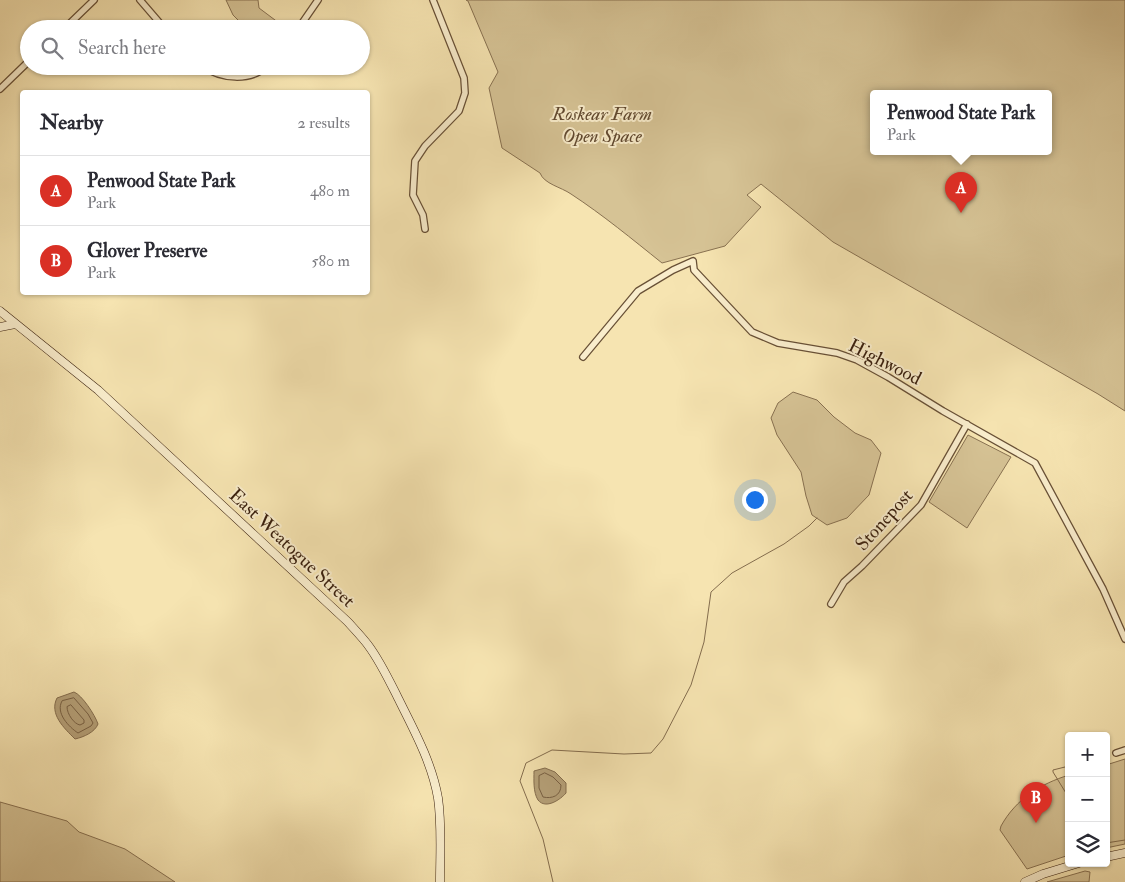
<!DOCTYPE html>
<meta charset="utf-8">
<style>
:root{--surface:#fff;--page:#f2f2f3;--text:#2b2b33;--muted:#7c7c81;--line:#e1e1e2;--accent:#d93025}
body{margin:0;font-family:"IM FELL Double Pica",serif;background:var(--page);color:var(--text)}
.controls{position:absolute;right:15px;bottom:15px;display:grid;overflow:hidden;border-radius:5px;box-shadow:0 1px 4px #0004}
.controls button{width:45px;height:45px;display:grid;place-items:center;padding:0;border:0;border-bottom:1px solid var(--line);background:var(--surface);color:var(--text);font:25px sans-serif}
.you{position:absolute;left:754px;top:499px;width:18px;height:18px;margin:-12px;border:4px solid #fff;border-radius:50%;background:#1a73e8;box-shadow:0 0 0 8px #1a73e833}
.badge{display:grid;place-items:center;width:32px;height:32px;border-radius:50%;background:var(--accent);color:#fff;font-size:16px;font-weight:700}
.pin{position:absolute;translate:-50% -41px;filter:drop-shadow(0 1px 2px #0008)}
.pin::after{content:'';position:absolute;top:26px;width:18px;height:15px;background:inherit;clip-path:polygon(0 0,100% 0,50% 100%)}
.popup{position:absolute;left:870px;top:90px;width:182px;height:65px;box-sizing:border-box;display:grid;place-content:center;border-radius:5px;background:var(--surface);filter:drop-shadow(0 1px 4px #0005);font-size:16px;white-space:nowrap;color:var(--muted)}
.popup b{font-size:19px;color:var(--text)}
.popup::after{content:'';position:absolute;left:50%;top:100%;margin-left:-10px;border:10px solid transparent;border-top-color:var(--surface)}
.list{margin:0;padding:0;list-style:none}
h2{display:flex;justify-content:space-between;align-items:center;height:65px;margin:0;padding:0 20px;font-size:21px}
h2 small{font-size:16px;font-weight:400;color:var(--muted)}
.list li{display:grid;grid-template-columns:32px 1fr auto;gap:15px;align-items:center;box-sizing:border-box;height:70px;padding:0 20px;border-top:1px solid var(--line)}
.list b{display:block;font-size:19px;white-space:nowrap}
.list p{margin:0;font-size:16px;white-space:nowrap;color:var(--muted)}
.list em{font-size:16px;font-style:normal;color:var(--muted)}
.icon{flex:none;width:28px;height:28px;fill:none;stroke:currentColor;stroke-width:2;stroke-linecap:round;stroke-linejoin:round}
.map{position:relative;flex:none;width:1125px;height:882px;overflow:hidden}
.search{position:absolute;background:var(--surface);box-shadow:0 1px 4px #0004;left:20px;top:20px;width:350px;height:55px;display:flex;align-items:center;gap:12px;box-sizing:border-box;padding:0 18px;border-radius:28px;color:var(--muted);font-size:19px}
.panel{position:absolute;background:var(--surface);box-shadow:0 1px 4px #0004;left:20px;top:90px;width:350px;height:205px;border-radius:5px}
.map>svg:first-child{display:block}
.green{fill:#d6c395;stroke:#887151;fill-rule:evenodd}
.water{fill:#b6a179;stroke:#846d4e}
.lines{fill:none;stroke-linecap:round;stroke-linejoin:round}
.shore{stroke:#786043;stroke-width:1}
.stream{stroke:#846d4e;stroke-width:1}
.street-casing{stroke:#685036;stroke-width:8}
.secondary-casing{stroke:#391f0d;stroke-width:9}
.street{stroke:#f9edcc;stroke-width:5.5}
.secondary{stroke:#f9edcc;stroke-width:8}
.labels{text-anchor:middle;dominant-baseline:central;stroke-width:4;stroke-linejoin:round;paint-order:stroke}
.park-label{font-size:19px;font-style:italic;fill:#60482f;stroke:#f9edcc}
.street-label{font-size:19px;fill:#391f0d;stroke:#f9edcc}
</style>
<div class="map">
<svg width="1125" height="882" viewBox="0 0 1125 882">
<rect width="100%" height="100%" fill="#f6e4b1"/>
<filter id="stains"><feTurbulence type="fractalNoise" baseFrequency=".004" numOctaves="4"/><feColorMatrix values="0 0 0 0 .2 0 0 0 0 .09 0 0 0 0 .02 0 0 0 .5 -.17"/></filter>
<radialGradient id="worn" r=".72"><stop offset=".6" stop-color="#630" stop-opacity="0"/><stop offset="1" stop-color="#630" stop-opacity=".3"/></radialGradient>
<!-- green -->
<path class="green" d="M226,0H258L259,8L287,29H247L233,15Z
M466,0H1125V411L1098,394L833,242L761,184L747,195L761,207L725,246L662,263C632,239 603,215 571,194C561,187 544,184 540,173L502,148L489,88L498,72L468,1ZM874,94H1048V152H874Z
M793,392L817,400L834,417L855,433L871,440L881,453L869,495L847,518L827,525L812,515L806,496L801,472L777,435L771,418L778,403Z
M968,435L1011,457L967,528L929,502Z
M1125,759V844L1106,848V765Z
M1069,775V855L1027,869L1000,830L1001,826C1016,799 1040,784 1069,775Z
M0,802L67,821L79,832L125,849L175,882H0Z
M1085,871L1090,872L1089,882H1047Z"/>
<!-- water -->
<path class="water" d="M74,692C82,695 95,715 98,724C95,732 84,737 75,739C64,728 49,714 57,698Z
M545,768L555,772L566,783V793C561,799 546,810 538,800C533,792 534,780 534,771Z"/>
<g class="lines">
<!-- shore -->
<path class="shore" d="M74,698L88,714L93,723L91,726L78,733C69,727 55,713 62,701Z
M71,705L84,720V723L80,725C74,724 67,714 67,707Z
M545,773L553,777L561,785C561,796 552,799 543,797L539,788V776Z"/>
<!-- stream -->
<path class="stream" d="M1069,766L1053,770V772L1069,798
M1106,843L1125,840
M1067,854L1069,852
M553,882L543,839L520,781L526,763L552,750L624,754L651,753L663,739L691,685L704,642L711,592L732,573L784,544L809,526L817,518"/>
<defs>
<path id="street" d="M140,0L165,29
M64,29L94,0
M298,29L318,0
M202,66C221,79 249,82 268,66
M0,89L29,61
M425,229L423,215L413,195L415,161L425,146L459,111L465,93L464,78L433,0
M583,357L638,291L673,270L693,261L694,270L752,332L778,343L837,353L857,360L888,377L943,411L1035,463L1103,589L1125,639
M831,604L844,582L862,566L921,505L967,424
M1116,753L1125,750"/>
<path id="secondary" d="M0,311L98,390L348,622C355,630 362,637 368,645C380,661 389,680 398,698C414,730 432,763 438,798C442,825 440,854 440,882
M0,327L15,324
M1106,857L1125,853
M1025,882L1043,874L1079,863"/>
</defs>
<!-- street casing -->
<use href="#street" class="street-casing"/>
<!-- secondary casing -->
<use href="#secondary" class="secondary-casing"/>
<!-- street -->
<use href="#street" class="street"/>
<!-- secondary -->
<use href="#secondary" class="secondary"/>
</g>
<g class="labels">
<!-- park labels -->
<g class="park-label">
<text x="602" y="114">Roskear Farm<tspan x="602" dy="22">Open Space</tspan></text>
</g>
<!-- street labels -->
<g class="street-label">
<text transform="translate(885 362) rotate(27)">Highwood</text>
<text transform="translate(884 520) rotate(-48)">Stonepost</text>
<text transform="translate(292 548) rotate(43)">East Weatogue Street</text>
</g>
</g>
<rect width="100%" height="100%" filter="url(#stains)"/>
<rect width="100%" height="100%" fill="url(#worn)"/>
</svg>
<div class="controls">
<button>+</button>
<button>−</button>
<button><svg class="icon" aria-label="layers" viewBox="0 0 24 24"><path d="M12 4l9 5-9 5-9-5zM3 14l9 5 9-5"/></svg></button>
</div>
<div class="you"></div>
<div class="pin badge" style="left:961px;top:213px">A</div>
<div class="popup"><b>Penwood State Park</b>Park</div>
<div class="pin badge" style="left:1036px;top:823px">B</div>
<div class="search"><svg class="icon" aria-label="search" viewBox="0 0 24 24"><circle cx="10" cy="10" r="6"/><path d="M15 15l6 6"/></svg>Search here</div>
<section class="panel">
<h2>Nearby<small>2 results</small></h2>
<ul class="list">
<li><span class="badge">A</span><div><b>Penwood State Park</b><p>Park</p></div><em>480 m</em></li>
<li><span class="badge">B</span><div><b>Glover Preserve</b><p>Park</p></div><em>580 m</em></li>
</ul>
</section>
</div>
